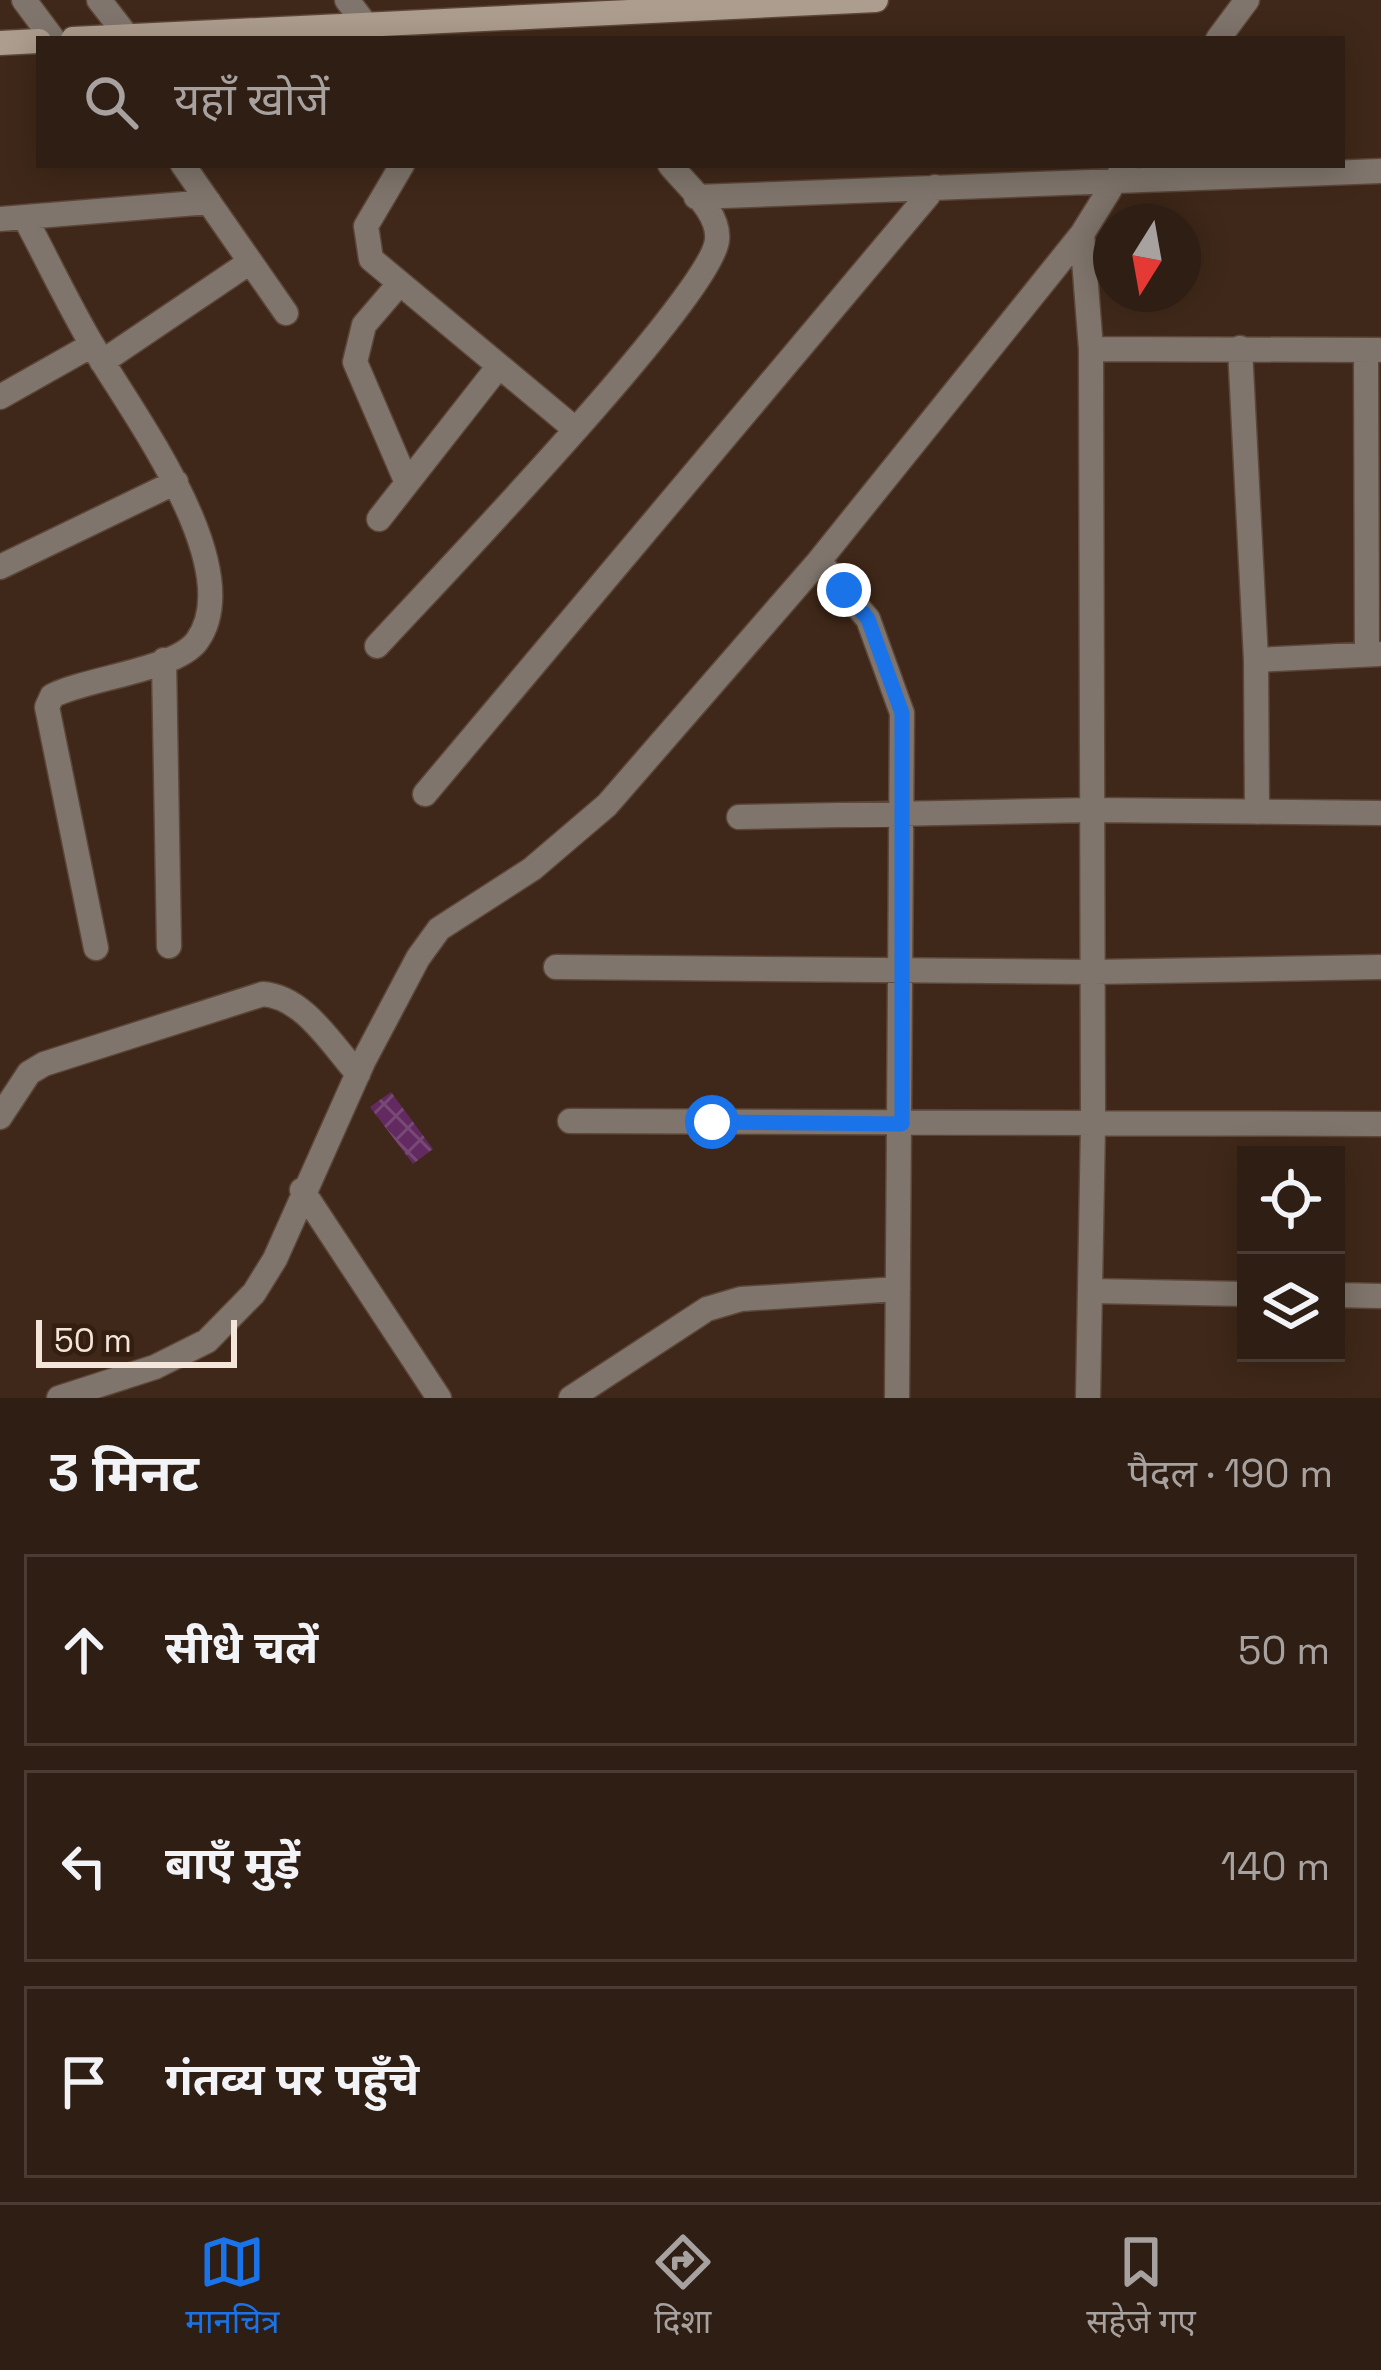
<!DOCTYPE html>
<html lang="hi">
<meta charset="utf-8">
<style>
:root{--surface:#2f1e13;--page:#3b2b21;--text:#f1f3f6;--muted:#a7a2a0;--line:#4a3c33;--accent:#1a73e8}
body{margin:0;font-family:"Space Grotesk","Noto Sans Devanagari",sans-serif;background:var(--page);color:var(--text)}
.controls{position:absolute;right:36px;bottom:36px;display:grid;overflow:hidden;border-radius:0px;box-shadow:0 6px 30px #0003}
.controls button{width:108px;height:108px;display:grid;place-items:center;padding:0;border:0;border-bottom:3px solid var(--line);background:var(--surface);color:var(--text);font:60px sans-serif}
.compass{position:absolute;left:1093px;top:204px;width:108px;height:108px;border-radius:50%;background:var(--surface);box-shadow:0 6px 30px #0003;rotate:191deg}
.scale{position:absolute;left:36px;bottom:30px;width:201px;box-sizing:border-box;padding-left:12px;border:6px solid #f4e5db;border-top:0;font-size:33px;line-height:42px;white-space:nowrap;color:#f4e5db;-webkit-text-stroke:9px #341e0f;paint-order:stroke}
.stop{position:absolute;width:36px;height:36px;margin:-27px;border:9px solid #1a73e8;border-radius:50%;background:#fff}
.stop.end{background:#1a73e8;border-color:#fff;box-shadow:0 3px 12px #0008}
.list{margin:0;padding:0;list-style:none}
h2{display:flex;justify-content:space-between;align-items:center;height:156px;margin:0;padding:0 48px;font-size:51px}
h2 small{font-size:39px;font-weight:400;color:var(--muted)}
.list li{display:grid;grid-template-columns:78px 1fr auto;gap:36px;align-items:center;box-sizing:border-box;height:192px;margin:0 24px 24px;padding:0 24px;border:3px solid var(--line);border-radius:0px}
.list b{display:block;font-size:45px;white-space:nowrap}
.list em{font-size:39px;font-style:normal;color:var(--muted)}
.icon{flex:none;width:66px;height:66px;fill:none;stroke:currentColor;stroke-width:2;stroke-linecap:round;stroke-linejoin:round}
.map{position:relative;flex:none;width:1381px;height:1398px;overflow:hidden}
.search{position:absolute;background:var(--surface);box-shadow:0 6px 30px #0003;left:36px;right:36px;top:36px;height:132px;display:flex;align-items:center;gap:30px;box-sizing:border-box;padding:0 42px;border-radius:0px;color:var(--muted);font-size:45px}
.sheet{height:804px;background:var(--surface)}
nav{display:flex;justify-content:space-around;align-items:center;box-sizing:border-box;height:168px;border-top:3px solid var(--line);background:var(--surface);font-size:33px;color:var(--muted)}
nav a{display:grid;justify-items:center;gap:6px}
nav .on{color:var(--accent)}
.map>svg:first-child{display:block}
.building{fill:url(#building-cross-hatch)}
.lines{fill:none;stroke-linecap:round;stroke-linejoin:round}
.street-casing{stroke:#5c4638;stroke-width:27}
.secondary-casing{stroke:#5c4638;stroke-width:27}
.street{stroke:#7f756c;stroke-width:24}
.secondary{stroke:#ad9d8e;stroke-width:24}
.route{stroke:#1a73e8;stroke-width:15}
</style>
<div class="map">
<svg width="1381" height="1398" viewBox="0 0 1381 1398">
<defs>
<pattern id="building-cross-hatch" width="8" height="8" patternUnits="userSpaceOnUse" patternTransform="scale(3)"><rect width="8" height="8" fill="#622a60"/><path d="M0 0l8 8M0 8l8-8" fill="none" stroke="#794976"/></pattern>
</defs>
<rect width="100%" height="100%" fill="#3f2819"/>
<!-- building -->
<path class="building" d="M391,1092L433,1149L413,1164L370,1107Z"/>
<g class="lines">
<defs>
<path id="street" d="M24,0L53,39
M99,0L127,36
M347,0L366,25
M1218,39L1247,0
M183,165L286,313
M402,165L366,226L371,259L575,429
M696,197L1381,171
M25,218C48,261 69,306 94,348C130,410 250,568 197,641C176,670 87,678 52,696L47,707L96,948
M0,219L209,202
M1082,234L1091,349L1093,1125L1088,1398
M400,283L364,325L355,362L407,483
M1240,348L1256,660L1257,812
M1091,349L1379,350
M1366,350L1367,654
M102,362L250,262
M0,397L92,345
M379,519L499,366
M819,561L868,619L902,713L897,1398
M0,567L176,482
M377,646C431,587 712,295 717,240C720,212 687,186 670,165
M164,660L169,946
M1256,660L1379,654
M425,794L935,187
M739,817L1092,810L1381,813
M556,967L1092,972L1381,967
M0,1117L29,1073L44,1064L263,994C304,997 332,1045 358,1074
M570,1121L1381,1124
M302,1190L439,1398
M1091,1291L1246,1294
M1336,1295L1381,1296
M59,1398L155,1367L207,1341L254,1293L275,1259L363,1062L418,958L439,929L532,869L607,805L819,561L1082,234L1125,165
M571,1398L707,1309L741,1299L898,1289"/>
<path id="secondary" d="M73,39L876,0
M0,43L39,41"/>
</defs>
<!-- street casing -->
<use href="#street" class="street-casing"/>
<!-- secondary casing -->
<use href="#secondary" class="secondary-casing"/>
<!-- street -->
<use href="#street" class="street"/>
<!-- secondary -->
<use href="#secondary" class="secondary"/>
</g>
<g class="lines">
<!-- route -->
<path class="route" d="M712,1122L902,1124V713L868,619L844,590"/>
</g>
</svg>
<div class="controls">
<button><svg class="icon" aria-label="locate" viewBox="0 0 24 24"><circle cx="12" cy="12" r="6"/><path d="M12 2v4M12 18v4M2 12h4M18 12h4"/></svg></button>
<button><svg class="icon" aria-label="layers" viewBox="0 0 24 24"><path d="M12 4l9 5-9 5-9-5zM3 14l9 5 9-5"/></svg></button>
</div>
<svg class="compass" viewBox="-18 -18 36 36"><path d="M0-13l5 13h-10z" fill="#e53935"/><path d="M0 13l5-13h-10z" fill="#a7a2a0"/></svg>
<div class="scale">50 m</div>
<div class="stop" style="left:712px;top:1122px"></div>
<div class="stop end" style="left:844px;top:590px"></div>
<div class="search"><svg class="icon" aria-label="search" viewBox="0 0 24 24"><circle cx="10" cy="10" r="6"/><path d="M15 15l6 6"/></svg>यहाँ खोजें</div>
</div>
<section class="sheet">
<h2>3 मिनट<small>पैदल · 190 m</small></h2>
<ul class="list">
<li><svg class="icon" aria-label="ahead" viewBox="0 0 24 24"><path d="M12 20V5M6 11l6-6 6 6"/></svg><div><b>सीधे चलें</b></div><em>50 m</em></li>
<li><svg class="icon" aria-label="left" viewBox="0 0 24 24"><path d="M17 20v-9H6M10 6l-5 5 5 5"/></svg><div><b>बाएँ मुड़ें</b></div><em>140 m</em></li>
<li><svg class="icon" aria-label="arrive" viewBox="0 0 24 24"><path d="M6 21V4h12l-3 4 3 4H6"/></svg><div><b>गंतव्य पर पहुँचे</b></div></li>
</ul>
</section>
<nav>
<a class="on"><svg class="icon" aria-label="map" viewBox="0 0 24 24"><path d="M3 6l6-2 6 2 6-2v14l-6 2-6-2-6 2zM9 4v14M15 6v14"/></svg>मानचित्र</a>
<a><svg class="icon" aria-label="directions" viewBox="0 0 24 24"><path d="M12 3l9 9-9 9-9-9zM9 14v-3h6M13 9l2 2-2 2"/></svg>दिशा</a>
<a><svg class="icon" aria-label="saved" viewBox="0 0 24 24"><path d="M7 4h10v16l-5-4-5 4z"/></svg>सहेजे गए</a>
</nav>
